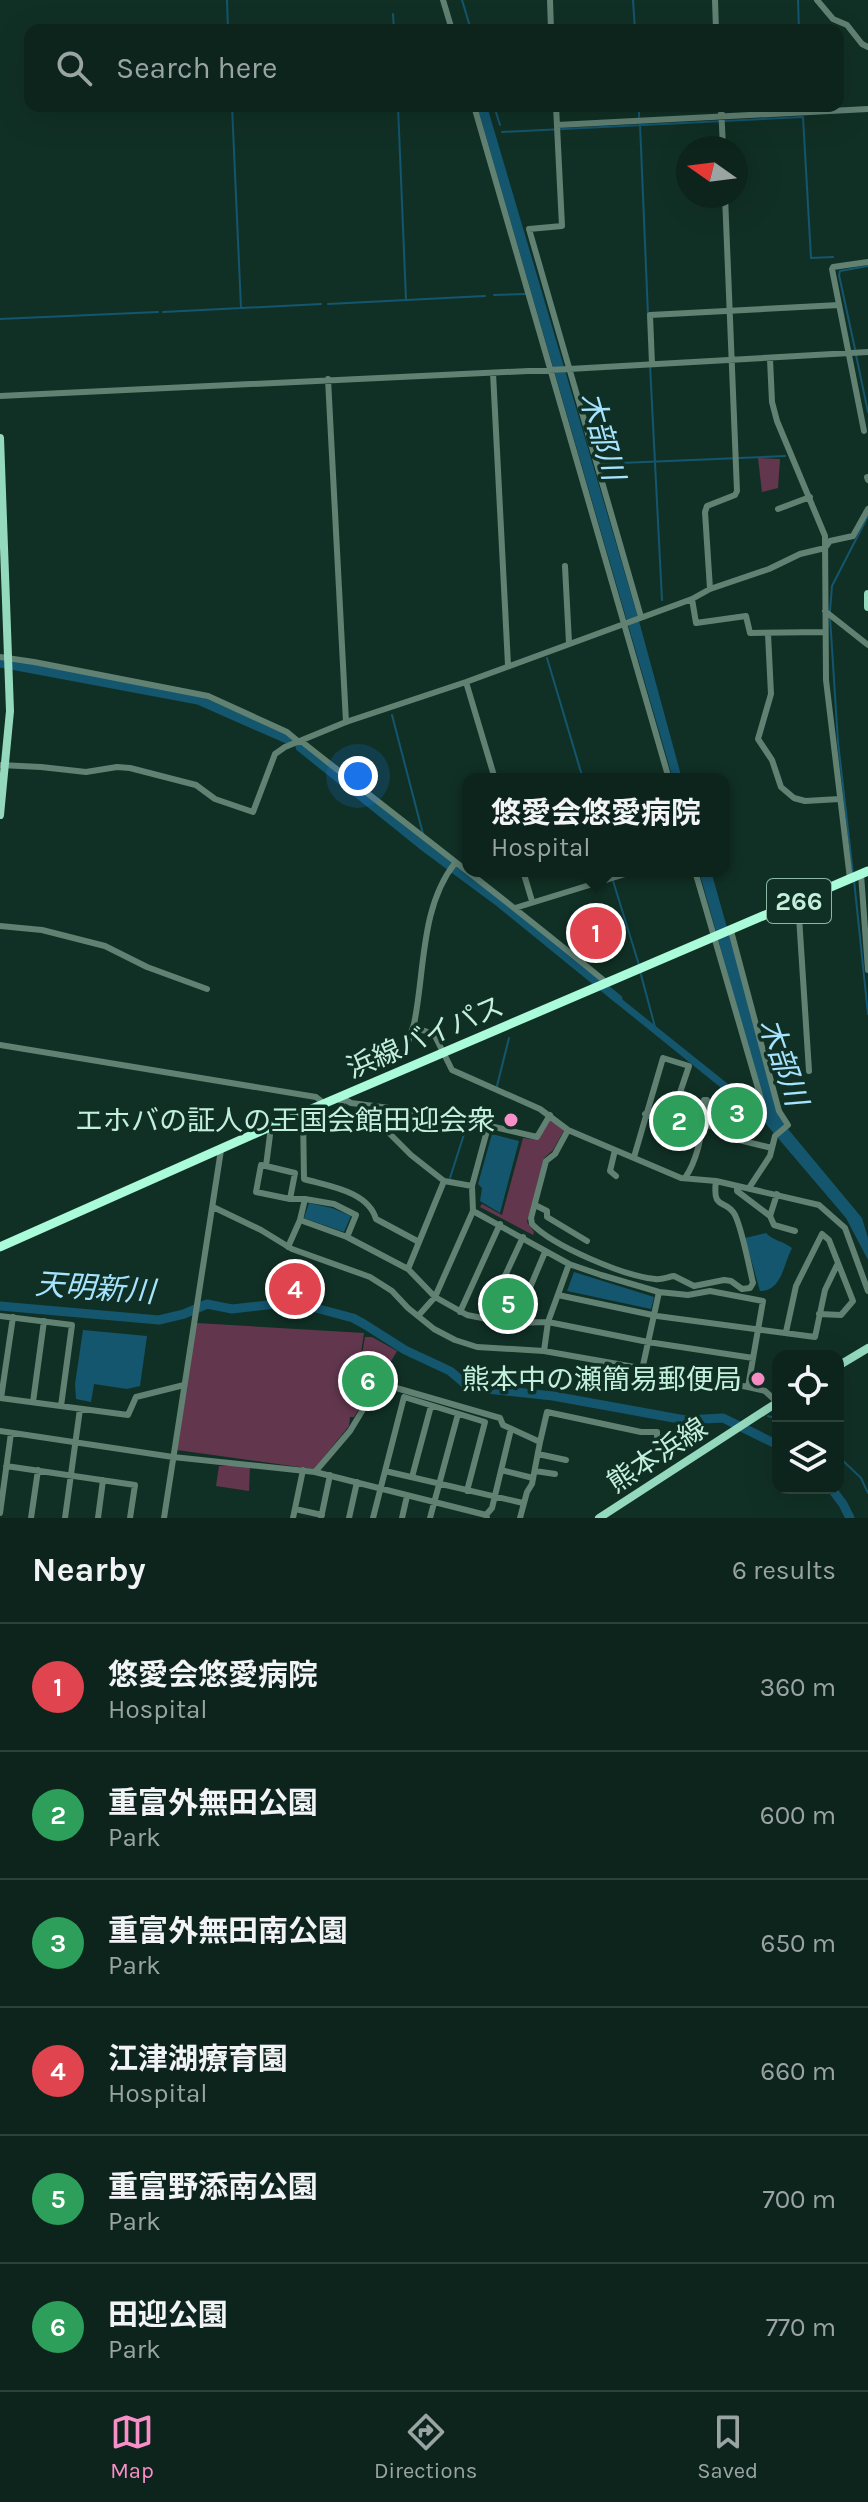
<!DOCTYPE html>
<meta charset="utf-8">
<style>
:root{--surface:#0d241c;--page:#1b3029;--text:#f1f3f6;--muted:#9aa4a3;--line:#2d413b;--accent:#f98fc8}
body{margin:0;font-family:Karla,"Noto Sans JP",sans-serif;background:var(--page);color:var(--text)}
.controls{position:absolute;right:24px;bottom:24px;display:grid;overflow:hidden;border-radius:16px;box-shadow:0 8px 32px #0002}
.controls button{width:72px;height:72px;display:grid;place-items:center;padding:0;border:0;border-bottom:2px solid var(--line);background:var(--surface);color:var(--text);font:40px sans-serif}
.compass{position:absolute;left:676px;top:136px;width:72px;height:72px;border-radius:50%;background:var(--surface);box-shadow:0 8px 32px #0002;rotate:284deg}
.you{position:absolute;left:358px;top:776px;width:28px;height:28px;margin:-20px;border:6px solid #fff;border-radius:50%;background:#1a73e8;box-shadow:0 0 0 12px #1a73e833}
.badge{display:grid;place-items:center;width:52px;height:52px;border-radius:50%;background:var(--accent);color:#fff;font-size:26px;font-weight:700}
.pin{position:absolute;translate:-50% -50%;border:4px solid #fff;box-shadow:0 2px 8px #0006}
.popup{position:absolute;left:462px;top:773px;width:268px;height:104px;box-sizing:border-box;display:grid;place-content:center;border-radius:16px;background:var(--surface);filter:drop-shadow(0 2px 6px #0005);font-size:26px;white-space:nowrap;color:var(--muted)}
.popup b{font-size:30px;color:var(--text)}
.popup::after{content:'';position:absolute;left:50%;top:100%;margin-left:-16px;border:16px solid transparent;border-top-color:var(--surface)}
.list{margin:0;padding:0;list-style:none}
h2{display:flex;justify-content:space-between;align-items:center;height:104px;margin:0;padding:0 32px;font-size:34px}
h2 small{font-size:26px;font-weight:400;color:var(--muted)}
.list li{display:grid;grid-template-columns:52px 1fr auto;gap:24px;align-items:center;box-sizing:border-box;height:128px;padding:0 32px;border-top:2px solid var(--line)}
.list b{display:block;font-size:30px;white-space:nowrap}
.list p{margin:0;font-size:26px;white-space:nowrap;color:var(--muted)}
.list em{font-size:26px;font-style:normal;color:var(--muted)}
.icon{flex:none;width:44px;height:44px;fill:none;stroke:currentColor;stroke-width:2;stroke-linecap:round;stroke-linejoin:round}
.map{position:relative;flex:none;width:868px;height:1518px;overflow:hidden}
.search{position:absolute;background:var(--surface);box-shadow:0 8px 32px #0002;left:24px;right:24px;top:24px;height:88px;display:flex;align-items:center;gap:20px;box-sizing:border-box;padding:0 28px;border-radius:16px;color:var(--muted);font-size:30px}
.sheet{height:872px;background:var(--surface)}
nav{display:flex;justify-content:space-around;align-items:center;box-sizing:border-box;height:112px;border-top:2px solid var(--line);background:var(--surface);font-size:22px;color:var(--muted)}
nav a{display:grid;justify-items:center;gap:4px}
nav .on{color:var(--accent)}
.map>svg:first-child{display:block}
.green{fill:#62374e}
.water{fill:#14566e}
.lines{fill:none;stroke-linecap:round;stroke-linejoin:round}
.stream{stroke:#14566e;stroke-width:2}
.river{stroke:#14566e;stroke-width:9}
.minor{stroke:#618173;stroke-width:6}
.major{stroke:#94d8bd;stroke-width:8}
.highway{stroke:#a9fbda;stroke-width:9}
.poi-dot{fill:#f98fc8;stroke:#113025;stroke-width:3}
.labels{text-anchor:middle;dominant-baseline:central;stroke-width:7;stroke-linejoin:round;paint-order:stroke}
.shield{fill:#113025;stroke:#8eb6a5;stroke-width:2}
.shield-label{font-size:26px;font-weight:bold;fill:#c3f0dc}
.street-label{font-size:28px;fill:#c3f0dc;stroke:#113025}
.poi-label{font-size:28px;fill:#c3f0dc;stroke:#113025;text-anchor:end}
.water-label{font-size:30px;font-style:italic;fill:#a5e3ff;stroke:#113025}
</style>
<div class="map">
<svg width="868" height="1518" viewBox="0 0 868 1518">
<rect width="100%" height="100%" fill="#113025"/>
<!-- green -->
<path class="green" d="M758,458L780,459L778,488L762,492Z
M551,1119L564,1130L553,1150L544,1158L527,1222L534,1232L533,1235L480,1207L482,1204L502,1215L523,1138L538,1140Z
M196,1323L364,1333L352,1412L365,1337H372L397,1351C384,1375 368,1394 354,1417H350L349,1426L314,1469L177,1450Z
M219,1466H250L249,1491L216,1486Z"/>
<!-- water -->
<path class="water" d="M477,106H487L639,621L682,779H673Z
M699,871H711L779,1111L788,1129L862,1218L868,1238V1260L846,1218L766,1124L606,995L613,992L758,1108L764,1103Z
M492,1134L519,1141L500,1213L480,1201L482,1188L478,1184Z
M309,1203L332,1208L351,1216L344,1232L304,1218Z
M766,1233C774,1241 783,1241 792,1248C783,1265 782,1291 760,1291L745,1238Z
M574,1272L654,1297L651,1309L567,1291Z
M83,1330L147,1336L140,1386L127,1389L94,1384L91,1402L76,1399L75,1384Z"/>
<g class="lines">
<!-- stream -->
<path class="stream" d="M227,0L228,30
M462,0L471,30
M633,0L635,30
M798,0L799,30
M393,14L394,30
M232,106L241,308
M398,106L406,300
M494,106L500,125
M639,106V117
M640,124L648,315
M502,132L803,117L811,258L833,257
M494,295L526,294
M328,304L485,296
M163,312L321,304
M0,319L158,312
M855,349L839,275L840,271L868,266
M856,355L868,412
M650,365L662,600
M597,464L785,456
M830,611L832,586L868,516
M830,617L838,742L853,874
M547,658L583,779
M392,715L423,834
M424,840L427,849
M610,871L639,965
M854,880L868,1014
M640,971L655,1027
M497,1086L509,1038
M450,1178L467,1125
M768,1416L778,1419
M838,1456L861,1478L868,1493"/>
<!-- river -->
<path class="river" d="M0,663L198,700L289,740
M300,747L427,849L500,903L618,999
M0,1306L159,1320L184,1314L207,1304L232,1309L276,1304L308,1306L353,1318L364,1324L405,1350L450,1371L469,1387L553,1396L685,1420L723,1418L778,1445
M831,1488L843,1504L850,1518"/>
<!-- minor -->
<path class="minor" d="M443,0L452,30
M550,0L551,30
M715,0L716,30
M817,0L833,19L847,25L862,44L868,47
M474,106L669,779
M556,106L562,226L529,229L641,617
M721,106L723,148
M557,125L868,109
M770,359L772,402L777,421L825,536L826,680L850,879
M652,364L650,315L839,305
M493,373L508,665
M328,379L346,722
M0,396L569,369L868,352
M864,431L832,269L833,267L868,262
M867,477L868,480
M778,509L810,497
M565,566L569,643
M710,589L705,512L707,506L735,495L737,491L725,196
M692,599L696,623L746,616L750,633L825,632
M825,611L868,645
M768,634L771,694L758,739L772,760L781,787L794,798L805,801L840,799
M0,657L34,662L208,696L287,732L299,742
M466,682L495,779
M301,741C403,822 507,900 607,983
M0,765L41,767L86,772L117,767L130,768L196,785L215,799L253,812L275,754L285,747L346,722L466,682L692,599L710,589L769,569L800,554L825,548L830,541L853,536L868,509
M455,863C420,907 425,972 414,1024L416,1028L434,1034L452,1070L540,1109L568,1130L681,1178L716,1181L819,1205L845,1228L868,1291
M523,871L532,901
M695,871L762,1102
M861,874L868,970
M798,901L809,1071
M515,908L635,871
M0,926L42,930L105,946L147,967L207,989
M731,931L779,1111L788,1125L775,1136L770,1156L749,1188
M0,1045L316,1097L325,1104
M405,1051L414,1024
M303,1113L304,1179C328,1186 368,1191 376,1219L419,1242
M703,1124L731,1131
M488,1127L472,1186L444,1181L408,1269L435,1297L467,1315L507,1323L548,1322L648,1342L753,1358
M568,1130L555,1154L546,1161L531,1218L532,1224C553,1246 624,1276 655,1279C662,1280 667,1277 674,1276L694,1286L724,1280L731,1281L742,1289L750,1288L753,1283C749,1266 742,1229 735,1215C726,1198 712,1212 716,1181
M727,1130L733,1107
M739,1140L772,1148
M615,1150L610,1171L616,1176
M634,1157L663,1058L689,1066L670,1122L645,1114
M266,1166L295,1173L290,1199L256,1192L261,1165L266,1166L271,1127
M685,1178C700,1156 702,1127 707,1100H704
M444,1181L411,1155L383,1127L344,1112L340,1097L351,1103L443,1115L537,1137L550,1115
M737,1186V1191L770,1216L777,1194
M290,1199H305L300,1220
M305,1199L334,1204L356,1215L347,1237
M535,1205L547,1211V1217L587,1241
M213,1207L261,1230L292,1249L370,1277L392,1291L408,1308L434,1329L455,1340L477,1347L544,1351L748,1387L765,1391L777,1402
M473,1211L569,1264L601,1275L659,1292L688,1295L710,1291L763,1301L748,1387
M770,1216L774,1225L795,1231
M288,1247L300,1220L347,1237L408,1269
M558,1295L657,1316L815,1337L825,1290L837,1265
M460,1312L500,1224
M0,1316L72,1325L61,1406
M418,1316L435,1297L473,1211L472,1186
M485,1319L523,1237
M515,1323L545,1252
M786,1332L796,1286L822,1234L829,1240L853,1301L841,1315L819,1314
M544,1351L548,1322L569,1264
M642,1370L659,1292
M0,1398L128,1415L136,1397L184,1385
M1,1398L13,1317
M33,1402L44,1321
M0,1431L173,1457L315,1472L350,1431L379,1383L500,1418L503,1425L540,1442L532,1484L527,1492L520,1518
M540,1442L547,1412L641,1432H657V1443
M538,1454L566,1460
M6,1466L135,1485L130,1518
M501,1470L533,1478
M385,1471L523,1503
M535,1471L555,1474
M315,1472L486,1515L487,1518
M412,1477L431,1406
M295,1509L322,1515
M0,1513L11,1433
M486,1515L492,1508L511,1429
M31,1518L38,1470
M65,1518L80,1409
M98,1518L103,1480
M164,1518L221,1150
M293,1518L303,1470
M321,1518L330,1475
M349,1518L357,1482
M373,1518L404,1397L485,1422L467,1491
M402,1518L407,1496
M430,1518L458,1414"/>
<!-- major -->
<path class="major" d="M0,438L10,711L0,815
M868,594V607
M838,1366L868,1348
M599,1518L778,1402"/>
<!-- highway -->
<path class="highway" d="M0,1247L281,1122L868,871"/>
</g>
<!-- markers -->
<g class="poi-dot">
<circle cx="511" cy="1120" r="8"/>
<circle cx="758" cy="1379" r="8"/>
</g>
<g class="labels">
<!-- shield labels -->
<rect class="shield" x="767" y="879" width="64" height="44" rx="6"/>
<g class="shield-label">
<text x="799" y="901">266</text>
</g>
<!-- street labels -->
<g class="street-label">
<text transform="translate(425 1037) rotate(-23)">浜線バイパス</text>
<text transform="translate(657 1455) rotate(-33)">熊本浜線</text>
</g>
<!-- poi labels -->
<g class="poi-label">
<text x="495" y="1120">エホバの証人の王国会館田迎会衆</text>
<text x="742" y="1379">熊本中の瀬簡易郵便局</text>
</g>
<!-- water labels -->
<g class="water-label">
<text transform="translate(602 436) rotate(74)">木部川</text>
<text transform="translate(783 1062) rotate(71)">木部川</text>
<text transform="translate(95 1288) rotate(4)">天明新川</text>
</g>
</g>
</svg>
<div class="controls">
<button><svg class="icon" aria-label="locate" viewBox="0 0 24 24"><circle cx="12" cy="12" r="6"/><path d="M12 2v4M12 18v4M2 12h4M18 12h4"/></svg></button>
<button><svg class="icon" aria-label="layers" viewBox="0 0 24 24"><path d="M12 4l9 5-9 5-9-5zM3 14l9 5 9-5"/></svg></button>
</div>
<svg class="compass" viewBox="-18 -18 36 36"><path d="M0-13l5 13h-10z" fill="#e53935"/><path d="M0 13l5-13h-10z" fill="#9aa4a3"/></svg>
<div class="you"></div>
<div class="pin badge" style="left:596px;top:933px;background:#e0444e">1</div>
<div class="popup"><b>悠愛会悠愛病院</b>Hospital</div>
<div class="pin badge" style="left:679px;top:1121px;background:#2e9e5b">2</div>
<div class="pin badge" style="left:737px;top:1113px;background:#2e9e5b">3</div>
<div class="pin badge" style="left:295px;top:1289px;background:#e0444e">4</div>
<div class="pin badge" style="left:508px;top:1304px;background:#2e9e5b">5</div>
<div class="pin badge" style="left:368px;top:1381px;background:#2e9e5b">6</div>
<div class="search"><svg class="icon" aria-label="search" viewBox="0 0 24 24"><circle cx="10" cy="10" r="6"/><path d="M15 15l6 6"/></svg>Search here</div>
</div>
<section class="sheet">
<h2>Nearby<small>6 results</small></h2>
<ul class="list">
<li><span class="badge" style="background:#e0444e">1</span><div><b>悠愛会悠愛病院</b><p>Hospital</p></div><em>360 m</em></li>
<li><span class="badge" style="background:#2e9e5b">2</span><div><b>重富外無田公園</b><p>Park</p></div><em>600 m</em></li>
<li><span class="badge" style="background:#2e9e5b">3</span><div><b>重富外無田南公園</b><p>Park</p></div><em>650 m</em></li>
<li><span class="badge" style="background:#e0444e">4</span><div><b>江津湖療育園</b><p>Hospital</p></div><em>660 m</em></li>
<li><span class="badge" style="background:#2e9e5b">5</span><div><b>重富野添南公園</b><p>Park</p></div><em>700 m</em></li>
<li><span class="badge" style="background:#2e9e5b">6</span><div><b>田迎公園</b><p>Park</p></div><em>770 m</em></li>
</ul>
</section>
<nav>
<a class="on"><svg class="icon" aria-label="map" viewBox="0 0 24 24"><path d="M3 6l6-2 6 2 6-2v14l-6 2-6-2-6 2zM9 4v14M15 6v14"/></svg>Map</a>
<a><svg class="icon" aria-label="directions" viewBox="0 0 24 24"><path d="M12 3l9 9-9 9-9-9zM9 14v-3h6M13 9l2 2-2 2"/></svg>Directions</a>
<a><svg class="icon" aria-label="saved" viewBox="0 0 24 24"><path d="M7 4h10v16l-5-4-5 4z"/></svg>Saved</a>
</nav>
